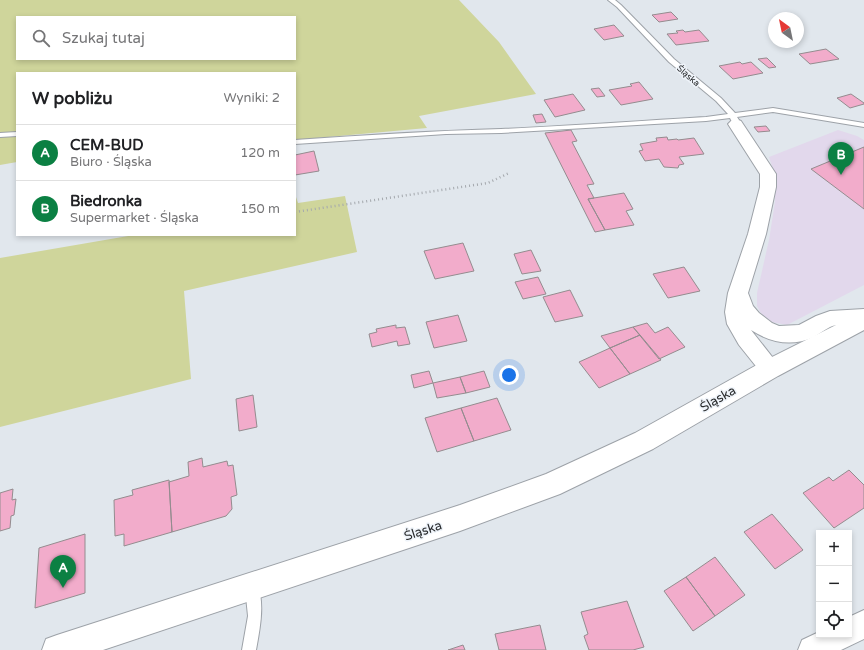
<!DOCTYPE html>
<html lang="pl">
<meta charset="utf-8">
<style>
:root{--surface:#fff;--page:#f6f6f6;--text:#202124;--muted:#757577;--line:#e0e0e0;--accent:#0b8043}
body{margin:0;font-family:"Varela Round",sans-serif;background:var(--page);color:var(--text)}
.controls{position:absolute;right:12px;bottom:12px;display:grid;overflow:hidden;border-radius:0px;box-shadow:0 2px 6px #0003}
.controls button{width:36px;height:36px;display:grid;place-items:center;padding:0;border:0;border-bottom:1px solid var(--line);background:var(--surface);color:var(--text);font:20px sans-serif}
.compass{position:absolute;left:768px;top:12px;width:36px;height:36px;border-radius:50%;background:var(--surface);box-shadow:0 2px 6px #0003;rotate:327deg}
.you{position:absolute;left:509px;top:375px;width:14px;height:14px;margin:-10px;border:3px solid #fff;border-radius:50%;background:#1a73e8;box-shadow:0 0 0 6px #1a73e833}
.badge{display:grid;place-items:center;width:26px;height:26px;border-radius:50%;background:var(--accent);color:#fff;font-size:13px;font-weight:700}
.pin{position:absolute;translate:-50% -33px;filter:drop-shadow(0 1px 2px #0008)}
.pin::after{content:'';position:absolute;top:21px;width:14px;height:12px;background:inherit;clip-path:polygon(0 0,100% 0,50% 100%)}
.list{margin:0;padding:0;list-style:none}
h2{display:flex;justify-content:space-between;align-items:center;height:52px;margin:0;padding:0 16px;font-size:17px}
h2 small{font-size:13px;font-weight:400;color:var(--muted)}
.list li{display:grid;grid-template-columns:26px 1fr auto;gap:12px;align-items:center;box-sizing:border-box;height:56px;padding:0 16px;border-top:1px solid var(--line)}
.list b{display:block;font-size:15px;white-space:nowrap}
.list p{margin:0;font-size:13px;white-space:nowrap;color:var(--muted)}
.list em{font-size:13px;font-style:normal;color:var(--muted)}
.icon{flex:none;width:22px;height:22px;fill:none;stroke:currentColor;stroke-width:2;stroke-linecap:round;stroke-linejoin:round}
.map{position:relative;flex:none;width:864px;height:650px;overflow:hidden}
.search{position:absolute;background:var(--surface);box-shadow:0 2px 6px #0003;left:16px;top:16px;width:280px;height:44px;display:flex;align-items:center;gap:10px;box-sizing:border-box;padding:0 14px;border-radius:0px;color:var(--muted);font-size:15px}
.panel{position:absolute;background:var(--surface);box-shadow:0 2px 6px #0003;left:16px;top:72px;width:280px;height:164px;border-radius:0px}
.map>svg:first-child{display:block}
.commercial{fill:#e2d8ec}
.green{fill:#cfd59b;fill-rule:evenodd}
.building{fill:#f2accb;stroke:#948c8f}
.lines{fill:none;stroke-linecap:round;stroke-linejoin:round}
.lane-casing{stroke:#9da2a8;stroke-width:2}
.street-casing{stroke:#9da2a8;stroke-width:2}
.secondary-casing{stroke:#9da2a8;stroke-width:2}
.path{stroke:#a4a8ad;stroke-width:2.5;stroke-dasharray:1 3;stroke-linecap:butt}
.lane{fill:#fff;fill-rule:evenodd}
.street{fill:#fff;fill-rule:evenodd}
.secondary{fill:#fff;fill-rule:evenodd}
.labels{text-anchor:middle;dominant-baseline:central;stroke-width:3;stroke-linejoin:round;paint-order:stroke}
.far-street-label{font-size:9px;fill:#292b2d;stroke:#eff4fa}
.near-street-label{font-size:13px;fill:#292b2d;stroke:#eff4fa}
</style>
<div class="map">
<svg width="864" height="650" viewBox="0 0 864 650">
<rect width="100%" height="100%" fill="#e1e7ed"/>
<!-- commercial -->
<path class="commercial" d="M838,130L857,136L864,140V285L787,325L772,322L762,315L757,306V293L769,240L775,202V175L769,157Z"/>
<!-- green -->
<path class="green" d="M0,0H459L499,42L536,94L419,116L427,128L295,140V73H17V162L0,165ZM17,17H295V59H17Z
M295,194L298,203L345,196L357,252L184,291L191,379L0,427V258L134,235H295Z"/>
<!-- building -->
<path class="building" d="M671,12L678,19L659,22L652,15Z
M614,25L624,36L604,40L594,29Z
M683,30L685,32L699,30L709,41L676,45L667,34L678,33L676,31Z
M826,49L839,59L810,64L799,54Z
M766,58H767L776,67L769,68L758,59Z
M740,62L742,64L751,62L763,73L733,79L719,66Z
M639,82L653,99L621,105L609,90L632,86L630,84Z
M599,88L605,96L597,97L591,89Z
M573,94L585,110L555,117L544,100Z
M851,94L864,103V104L850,108L837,98Z
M542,114L546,122L536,123L533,115Z
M766,126L770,131L758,132L754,127Z
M571,130L577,141L572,142L594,184L587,185L594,198L588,199L605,230L595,232L545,133Z
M667,137L668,140L677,139L678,140L694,138L704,154L679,157L684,164L679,165L678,168L664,167L659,159L645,161L639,151L643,150L640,144L657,141L656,138Z
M864,147V209L811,169Z
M314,151L319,171L295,175V155Z
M624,193L633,209L626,211L634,225L605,230L588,199Z
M463,243L474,271L435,279L424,251Z
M531,250L541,271L522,274L514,254Z
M684,267L700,291L668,298L653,274Z
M538,277L546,294L523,299L515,282Z
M570,290L583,316L555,322L543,297Z
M458,315L467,341L434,348L426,322Z
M647,323L655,333L668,327L685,347L659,359L633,327Z
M396,325V328L405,327L410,344L398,346L397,341L372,347L369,334L377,332L376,329Z
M633,327L640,335L610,348L601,336Z
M640,335L661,360L630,374L610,348Z
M610,348L630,374L599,388L579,362Z
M429,371L433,383L414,388L411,375Z
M484,371L490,387L466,393L460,377Z
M460,377L466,393L437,398L433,383Z
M253,395L257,427L239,431L236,399Z
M497,398L511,430L474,441L461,408Z
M461,408L474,441L437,452L425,418Z
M202,458L203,467L227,461L228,466L233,465L237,495L231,497L232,509L226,516L172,532L169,482L189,476L188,462Z
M849,470L864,485V508L834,528L803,493L829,477L833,481Z
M169,480L172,532L124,546V534L115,536L114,500L133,495L132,490Z
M13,489L12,500L16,499L14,515L11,516L10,528L0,531V493Z
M772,514L803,550L775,569L744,532Z
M85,534V593L35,608L39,548Z
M715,557L745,595L715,616L686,577Z
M686,577L715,616L693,631L664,591Z
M627,601L644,647L633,650H589L584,636L588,634L581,612Z
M540,625L546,650H499L495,634Z
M463,645L465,650H448Z"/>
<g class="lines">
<defs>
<path id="lane" d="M608,0H615L621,5L674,59L721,98L735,113L773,108L864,123V127L773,112L737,117L739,120L735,122H732L730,118L706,121L501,133L446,134L295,144V140C364,135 432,131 501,129C569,126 638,121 706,117L728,114L716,101L669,62L617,7Z
M17,132V136L0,137V133Z
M252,580L257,582C265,604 260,628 256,650H242L248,616L245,587L247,582Z"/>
<path id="street" d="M736,119L741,121L776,174V187L766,234L748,293L753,306L759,313L772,323L779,326L799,325L816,316L830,311L864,309V325C853,326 839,323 830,327C824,330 819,334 814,337C792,347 771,343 751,330L777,363L781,369L777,375L770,378L763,375L739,345L727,324L725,312L728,293L748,234L760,187V174L728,124L731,121Z
M864,610V639L841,650H798L802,640L819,632V635H849V617Z"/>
<path id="secondary" d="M864,311V330L778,376L653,449L560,494L460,531L103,650H42L46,639L57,635L460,505L546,474L635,433L762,362Z"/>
</defs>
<!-- lane casing -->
<use href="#lane" class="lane-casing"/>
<!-- street casing -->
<use href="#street" class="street-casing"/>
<!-- secondary casing -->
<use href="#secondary" class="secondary-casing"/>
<!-- path -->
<path class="path" d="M295,212L488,183L509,173"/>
<!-- lane -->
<use href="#lane" class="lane"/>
<!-- street -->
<use href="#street" class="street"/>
<!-- secondary -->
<use href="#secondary" class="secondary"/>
</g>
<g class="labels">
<!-- far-street labels -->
<g class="far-street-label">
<text transform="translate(688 76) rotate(41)">Śląska</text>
</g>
<!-- near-street labels -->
<g class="near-street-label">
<text transform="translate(718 399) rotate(-30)">Śląska</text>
<text transform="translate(423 531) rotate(-18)">Śląska</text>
</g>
</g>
</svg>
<div class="controls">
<button>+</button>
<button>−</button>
<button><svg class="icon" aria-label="locate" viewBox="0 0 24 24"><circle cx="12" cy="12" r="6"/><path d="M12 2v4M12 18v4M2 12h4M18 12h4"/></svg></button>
</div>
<svg class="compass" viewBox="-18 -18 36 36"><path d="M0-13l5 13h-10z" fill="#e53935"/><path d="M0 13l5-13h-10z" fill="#757577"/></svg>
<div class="you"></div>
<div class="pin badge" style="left:63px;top:588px">A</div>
<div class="pin badge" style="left:841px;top:175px">B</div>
<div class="search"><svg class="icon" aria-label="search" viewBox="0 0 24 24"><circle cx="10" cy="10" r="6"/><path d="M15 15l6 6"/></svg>Szukaj tutaj</div>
<section class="panel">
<h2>W pobliżu<small>Wyniki: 2</small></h2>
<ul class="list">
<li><span class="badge">A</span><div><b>CEM-BUD</b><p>Biuro · Śląska</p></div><em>120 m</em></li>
<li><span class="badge">B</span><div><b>Biedronka</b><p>Supermarket · Śląska</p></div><em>150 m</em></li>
</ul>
</section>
</div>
